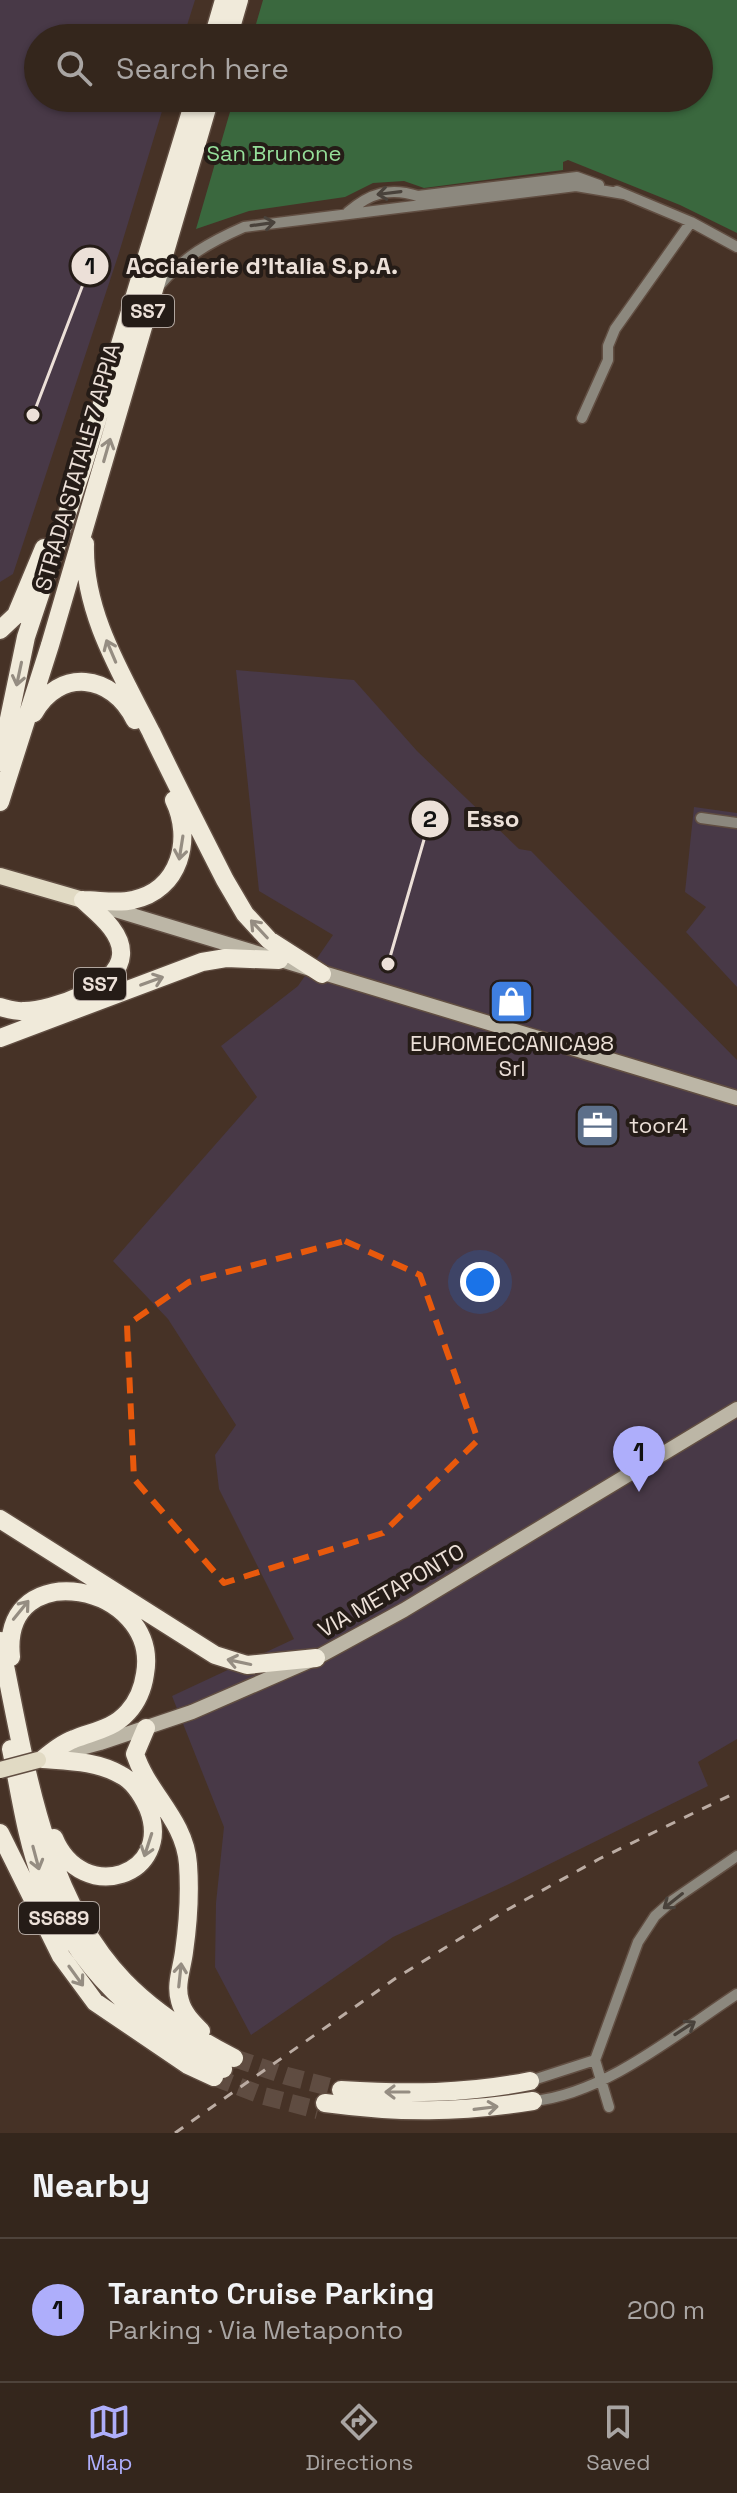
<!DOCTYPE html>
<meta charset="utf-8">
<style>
:root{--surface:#34261c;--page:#3f3229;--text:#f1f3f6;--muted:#a9a5a3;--line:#4e433b;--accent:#aeaefb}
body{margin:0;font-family:"Space Grotesk",sans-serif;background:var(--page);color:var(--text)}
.you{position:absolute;left:480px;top:1282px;width:28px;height:28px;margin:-20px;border:6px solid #fff;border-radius:50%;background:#1a73e8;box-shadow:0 0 0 12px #1a73e833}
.badge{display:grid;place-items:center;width:52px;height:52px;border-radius:50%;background:var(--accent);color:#111;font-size:26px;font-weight:700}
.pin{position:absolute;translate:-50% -66px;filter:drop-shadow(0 2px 4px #0008)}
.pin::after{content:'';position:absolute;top:42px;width:28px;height:24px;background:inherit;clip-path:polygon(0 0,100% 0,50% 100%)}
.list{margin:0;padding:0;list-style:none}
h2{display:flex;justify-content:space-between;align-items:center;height:104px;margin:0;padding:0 32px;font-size:34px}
h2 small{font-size:26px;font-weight:400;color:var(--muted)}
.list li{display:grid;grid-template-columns:52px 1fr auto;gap:24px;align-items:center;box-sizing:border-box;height:144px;padding:0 32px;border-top:2px solid var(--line)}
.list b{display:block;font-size:30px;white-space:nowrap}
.list p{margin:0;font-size:26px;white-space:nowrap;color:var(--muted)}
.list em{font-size:26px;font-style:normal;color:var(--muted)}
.icon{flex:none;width:44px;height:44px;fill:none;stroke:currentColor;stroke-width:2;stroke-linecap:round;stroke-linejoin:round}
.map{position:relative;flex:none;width:737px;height:2133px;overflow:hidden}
.search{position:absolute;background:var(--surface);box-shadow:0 2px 6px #0004;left:24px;right:24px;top:24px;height:88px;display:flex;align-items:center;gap:20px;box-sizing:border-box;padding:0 28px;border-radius:44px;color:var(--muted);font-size:30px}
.sheet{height:248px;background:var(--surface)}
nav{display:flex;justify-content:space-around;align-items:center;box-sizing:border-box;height:112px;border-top:2px solid var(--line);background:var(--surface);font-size:22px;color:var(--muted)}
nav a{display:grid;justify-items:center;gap:4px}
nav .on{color:var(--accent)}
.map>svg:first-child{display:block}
.industrial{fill:#483947}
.green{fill:#3a683e}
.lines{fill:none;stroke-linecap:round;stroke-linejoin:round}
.trunk-tunnel{stroke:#5f4c41;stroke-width:18;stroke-dasharray:18 9;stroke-linecap:butt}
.minor-casing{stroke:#614e42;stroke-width:13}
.secondary-casing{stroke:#614e42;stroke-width:17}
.primary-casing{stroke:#614e42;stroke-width:19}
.trunk-casing{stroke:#614e42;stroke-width:21}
.minor{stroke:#8c887e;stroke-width:10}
.secondary{stroke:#bcb6a6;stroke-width:14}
.primary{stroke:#e1dac4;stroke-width:16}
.trunk{stroke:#f0eada;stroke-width:18}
.rail{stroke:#bbaca3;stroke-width:3;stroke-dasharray:10 10;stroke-linecap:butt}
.primary-bridge-casing{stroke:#614e42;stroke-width:19;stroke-linecap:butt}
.primary-bridge{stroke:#e1dac4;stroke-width:16}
.oneway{stroke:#49423b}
.oneway2{stroke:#958d82}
.marked{fill:none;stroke:#e8590c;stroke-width:6;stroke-dasharray:16 10;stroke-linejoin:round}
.labels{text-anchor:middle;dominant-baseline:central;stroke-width:8;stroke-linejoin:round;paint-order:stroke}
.shield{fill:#251c17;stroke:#b0a59e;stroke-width:2}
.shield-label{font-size:20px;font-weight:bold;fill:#ece0d8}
.park-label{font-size:22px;fill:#95df9a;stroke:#251c17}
.street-label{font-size:22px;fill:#ece0d8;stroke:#251c17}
.poi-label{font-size:22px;fill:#ece0d8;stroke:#251c17}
.leader{fill:none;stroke:#ece0d8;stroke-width:3}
.callout-dot{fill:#ece0d8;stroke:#251c17;stroke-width:3}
.mark-label{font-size:24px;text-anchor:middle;font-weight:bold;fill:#111}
.callout-label{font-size:24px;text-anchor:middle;font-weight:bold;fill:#ece0d8;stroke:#251c17;stroke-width:8;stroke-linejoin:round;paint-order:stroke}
</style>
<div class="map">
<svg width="737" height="2133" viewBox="0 0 737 2133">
<rect width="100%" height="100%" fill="#463226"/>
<!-- industrial -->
<path class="industrial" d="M0,0H195L183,38H38V98H166L118,256L13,574L0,582Z
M236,670L354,680L417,751L519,849L531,851L737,1060V1739L698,1762L708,1786L507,1885L393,1937L251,2035L215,1967L216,1903L224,1827L172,1696L294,1639L219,1489L215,1455L236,1425L168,1319L113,1261L257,1097L221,1046L298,986L333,935L259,891Z
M694,807L737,813V987L686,932L706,907L685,892Z"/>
<!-- green -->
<path class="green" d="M263,0H737V233L680,205L568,160L563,162V170L424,188L404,181L373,183L345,197L249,211L196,229L234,98H699V38H252Z"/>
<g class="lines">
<!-- trunk-tunnel -->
<path class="trunk-tunnel" d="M234,2058L287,2076L341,2090
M214,2077L264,2096L318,2110"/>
<defs>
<path id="minor" d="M617,191L691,222L737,247
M348,212C370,193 390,187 418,196L577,177L599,185
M159,286C183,257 210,242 244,227L576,186L624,194
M582,418L608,360V346L615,329L691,222
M701,818L737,823
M530,2081L595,2060
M533,2101C605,2094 676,2034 737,1994
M609,2107L595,2060L638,1942L655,1916L673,1900L737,1856"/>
<path id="secondary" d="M102,906L737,1098
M52,1756L100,1743L192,1712L316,1658L404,1610L737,1409"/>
<path id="primary" d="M0,876L83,900"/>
<path id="trunk" d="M213,38L224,0
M228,38L239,0
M85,544C83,612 121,673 151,732C175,782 200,831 225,880L245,914L269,940L322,974
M0,630L16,615L44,548
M34,713C59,668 112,673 135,720
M0,762L26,637L83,466L195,98
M0,802L50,645L210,98
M83,900C99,900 118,904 133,900C180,890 193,839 174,800
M0,1007C8,1009 17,1012 24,1011C52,1011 119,987 121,955C123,932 97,913 83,900
M0,1038L202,962L226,958L279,960
M0,1519L215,1655L247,1665L316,1658
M0,1641C24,1754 41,1895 124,1981C155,2013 195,2038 234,2058
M11,1657C0,1552 161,1584 145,1674C143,1688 138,1701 128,1712C113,1729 94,1731 74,1739C63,1743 53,1751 43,1759
M146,1728L135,1754C148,1794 185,1820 188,1864C190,1892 188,1924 184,1952C182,1968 175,1985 180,2001C183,2013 192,2022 201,2031
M11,1749C20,1792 26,1839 42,1880C75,1969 141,2025 223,2069
M43,1759C69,1761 97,1761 121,1775C133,1781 142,1795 148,1808C175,1876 82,1906 54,1838
M0,1833L61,1956L95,2002L188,2065L214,2077
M341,2090C406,2094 466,2094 530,2081
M325,2103C400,2113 458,2113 533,2101"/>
</defs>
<!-- minor casing -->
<use href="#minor" class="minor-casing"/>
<!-- secondary casing -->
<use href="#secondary" class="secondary-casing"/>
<!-- primary casing -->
<use href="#primary" class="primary-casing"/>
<!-- trunk casing -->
<use href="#trunk" class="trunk-casing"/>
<!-- minor -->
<use href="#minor" class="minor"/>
<!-- secondary -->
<use href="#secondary" class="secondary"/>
<!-- primary -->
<use href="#primary" class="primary"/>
<!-- trunk -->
<use href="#trunk" class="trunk"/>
<!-- rail -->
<path class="rail" d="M175,2133L396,1978L505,1911L599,1859L737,1792"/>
<defs>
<path id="primary-bridge" d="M0,1770L38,1760"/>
</defs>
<!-- primary-bridge casing -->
<use href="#primary-bridge" class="primary-bridge-casing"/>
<!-- primary-bridge -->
<use href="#primary-bridge" class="primary-bridge"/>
</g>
<!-- one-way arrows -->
<defs><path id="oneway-shaft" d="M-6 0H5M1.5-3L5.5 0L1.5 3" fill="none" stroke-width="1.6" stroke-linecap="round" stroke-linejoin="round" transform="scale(2)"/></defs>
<g class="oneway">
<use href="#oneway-shaft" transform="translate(389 193) rotate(173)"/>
<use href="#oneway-shaft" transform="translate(263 224) rotate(-8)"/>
<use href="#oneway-shaft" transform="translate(673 1901) rotate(142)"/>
<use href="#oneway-shaft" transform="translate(685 2028) rotate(-33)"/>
</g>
<g class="oneway2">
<use href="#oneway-shaft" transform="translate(107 450) rotate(-74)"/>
<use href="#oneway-shaft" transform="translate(111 651) rotate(-113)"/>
<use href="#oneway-shaft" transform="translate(19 674) rotate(102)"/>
<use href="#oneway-shaft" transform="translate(181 848) rotate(99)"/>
<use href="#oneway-shaft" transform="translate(259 929) rotate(-133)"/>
<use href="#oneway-shaft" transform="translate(152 981) rotate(-20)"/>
<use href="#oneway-shaft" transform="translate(21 1610) rotate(-51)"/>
<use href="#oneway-shaft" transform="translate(239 1662) rotate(-168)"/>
<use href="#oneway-shaft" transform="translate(148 1845) rotate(108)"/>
<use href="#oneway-shaft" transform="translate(36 1858) rotate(75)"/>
<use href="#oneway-shaft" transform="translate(180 1975) rotate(-84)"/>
<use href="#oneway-shaft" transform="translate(76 1976) rotate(54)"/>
<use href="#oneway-shaft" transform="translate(397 2092) rotate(-180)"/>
<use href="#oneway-shaft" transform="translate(486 2108) rotate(-7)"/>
</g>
<!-- marked area -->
<path class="marked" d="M345,1241L420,1275L478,1440L383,1533L224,1583L134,1479L127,1325L189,1282Z"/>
<!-- icons -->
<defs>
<symbol id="shop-square" viewBox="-11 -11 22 22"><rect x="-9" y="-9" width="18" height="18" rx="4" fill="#3f7fe0" stroke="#251c17"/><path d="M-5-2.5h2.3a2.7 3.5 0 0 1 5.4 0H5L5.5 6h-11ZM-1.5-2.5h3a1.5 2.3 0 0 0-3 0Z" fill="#fff"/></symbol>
<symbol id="office-square" viewBox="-11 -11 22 22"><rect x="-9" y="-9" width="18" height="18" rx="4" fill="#5c6f8a" stroke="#251c17"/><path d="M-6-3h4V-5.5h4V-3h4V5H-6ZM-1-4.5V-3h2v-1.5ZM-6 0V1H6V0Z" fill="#fff"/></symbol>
</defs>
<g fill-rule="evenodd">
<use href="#shop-square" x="486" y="976" width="51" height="51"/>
<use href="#office-square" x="572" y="1100" width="51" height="51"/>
</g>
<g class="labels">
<!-- shield labels -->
<g class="shield">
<rect x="122" y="295" width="52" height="32" rx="6"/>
<rect x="74" y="968" width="52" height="32" rx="6"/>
<rect x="19" y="1902" width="80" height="32" rx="6"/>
</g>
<g class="shield-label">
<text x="148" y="311">SS7</text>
<text x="100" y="984">SS7</text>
<text x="59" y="1918">SS689</text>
</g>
<!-- park labels -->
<g class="park-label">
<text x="274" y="153">San Brunone</text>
</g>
<!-- street labels -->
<g class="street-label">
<text transform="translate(77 467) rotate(-74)">STRADA STATALE 7 APPIA</text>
<text transform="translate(391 1590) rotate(-30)">VIA METAPONTO</text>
</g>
<!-- poi labels -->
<g class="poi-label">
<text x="512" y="1043">EUROMECCANICA98<tspan x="512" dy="25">Srl</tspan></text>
<text x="629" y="1125" text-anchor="start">toor4</text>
</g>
</g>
<!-- callouts -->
<path class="leader" d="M33 415L90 266M388 964L430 819"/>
<g class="callout-dot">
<circle cx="33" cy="415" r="8"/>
<circle cx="388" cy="964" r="8"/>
<circle cx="90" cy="266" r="20"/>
<circle cx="430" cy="819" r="20"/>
</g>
<g class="mark-label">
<text x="90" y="274">1</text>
<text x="430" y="827">2</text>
</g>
<g class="callout-label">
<text x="262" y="274">Acciaierie d'Italia S.p.A.</text>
<text x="493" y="827">Esso</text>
</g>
</svg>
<div class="you"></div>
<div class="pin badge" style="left:639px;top:1492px">1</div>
<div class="search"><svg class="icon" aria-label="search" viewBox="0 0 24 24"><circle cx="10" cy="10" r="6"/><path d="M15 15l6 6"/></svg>Search here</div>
</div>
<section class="sheet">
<h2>Nearby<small></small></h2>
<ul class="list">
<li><span class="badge">1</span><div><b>Taranto Cruise Parking</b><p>Parking · Via Metaponto</p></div><em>200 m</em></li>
</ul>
</section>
<nav>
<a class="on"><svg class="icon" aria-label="map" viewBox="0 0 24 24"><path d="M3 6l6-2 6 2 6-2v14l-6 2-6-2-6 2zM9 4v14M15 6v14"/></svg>Map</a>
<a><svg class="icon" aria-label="directions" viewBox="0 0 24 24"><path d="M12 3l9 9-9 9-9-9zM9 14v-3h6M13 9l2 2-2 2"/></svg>Directions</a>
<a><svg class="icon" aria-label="saved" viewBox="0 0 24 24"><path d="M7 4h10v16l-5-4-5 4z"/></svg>Saved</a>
</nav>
